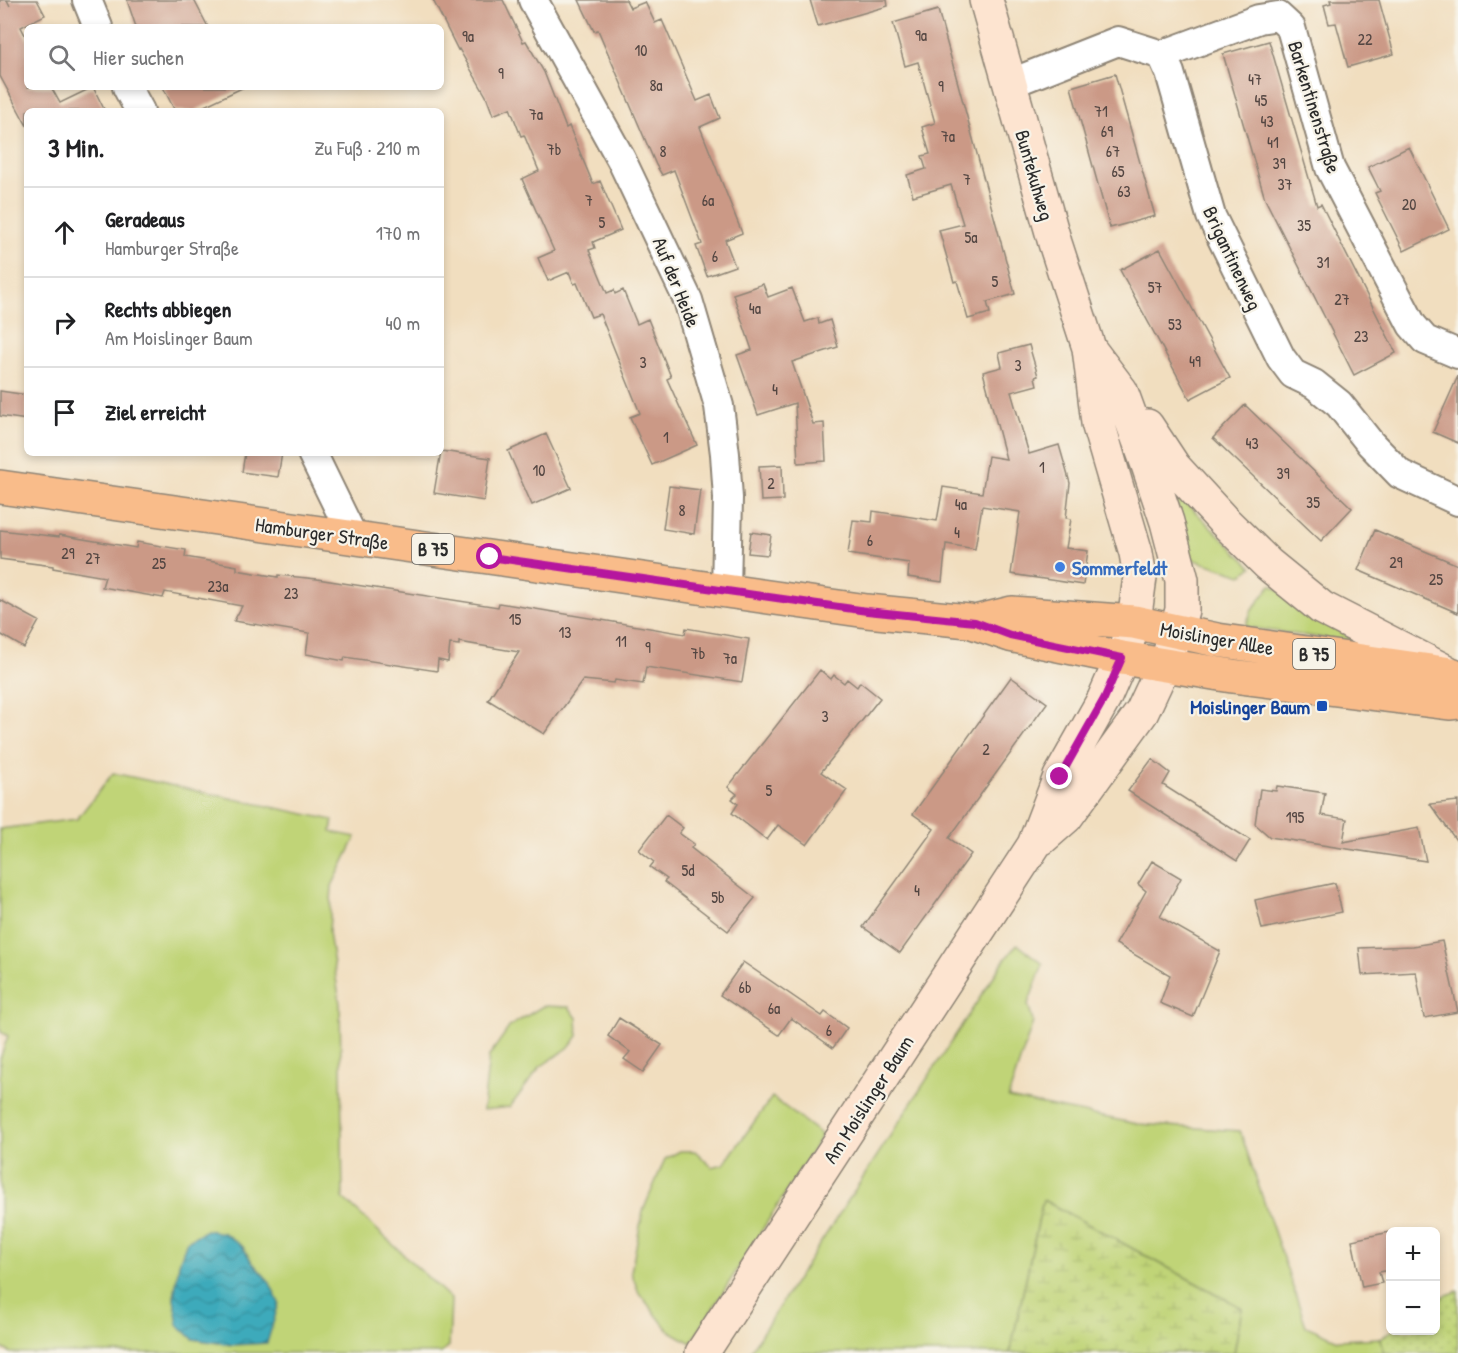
<!DOCTYPE html>
<html lang="de">
<meta charset="utf-8">
<style>
:root{--surface:#fff;--page:#f2f2f2;--text:#202124;--muted:#757577;--line:#e0e0e0}
body{margin:0;font-family:"Patrick Hand",sans-serif;background:var(--page);color:var(--text)}
.controls{position:absolute;right:18px;bottom:18px;display:grid;overflow:hidden;border-radius:9px;box-shadow:0 3px 9px #0003}
.controls button{width:54px;height:54px;display:grid;place-items:center;padding:0;border:0;border-bottom:2px solid var(--line);background:var(--surface);color:var(--text);font:30px sans-serif}
.stop{position:absolute;width:18px;height:18px;margin:-14px;border:4px solid #b5179e;border-radius:50%;background:#fff}
.stop.end{background:#b5179e;border-color:#fff;box-shadow:0 2px 6px #0008}
.list{margin:0;padding:0;list-style:none}
h2{display:flex;justify-content:space-between;align-items:center;height:78px;margin:0;padding:0 24px;font-size:26px}
h2 small{font-size:20px;font-weight:400;color:var(--muted)}
.list li{display:grid;grid-template-columns:39px 1fr auto;gap:18px;align-items:center;box-sizing:border-box;height:90px;padding:0 24px;border-top:2px solid var(--line)}
.list b{display:block;font-size:22px;white-space:nowrap}
.list p{margin:0;font-size:20px;white-space:nowrap;color:var(--muted)}
.list em{font-size:20px;font-style:normal;color:var(--muted)}
.icon{flex:none;width:33px;height:33px;fill:none;stroke:currentColor;stroke-width:2;stroke-linecap:round;stroke-linejoin:round}
.map{position:relative;flex:none;width:1458px;height:1353px;overflow:hidden}
.search{position:absolute;background:var(--surface);box-shadow:0 3px 9px #0003;left:24px;top:24px;width:420px;height:66px;display:flex;align-items:center;gap:15px;box-sizing:border-box;padding:0 21px;border-radius:9px;color:var(--muted);font-size:22px}
.panel{position:absolute;background:var(--surface);box-shadow:0 3px 9px #0003;left:24px;top:108px;width:420px;height:348px;border-radius:9px}
.map>svg:first-child{display:block}
.green{fill:#c0d477;stroke:#768051;stroke-width:1.5;fill-rule:evenodd}
.wetland{fill:url(#wetland-marsh);stroke:#768051;stroke-width:1.5}
.garden{fill:url(#garden-dots);stroke:#768051;stroke-width:1.5}
.water{fill:url(#water-waves);stroke:#346a73;stroke-width:1.5}
.building{fill:#cb9986}
.lines{fill:none;stroke-linecap:round;stroke-linejoin:round}
.street-casing{stroke:#8e8475;stroke-width:32}
.secondary-casing{stroke:#8e8475;stroke-width:36}
.primary-casing{stroke:#8e8475;stroke-width:36}
.street{stroke:#fff;stroke-width:28}
.secondary{stroke:#fde4d0;stroke-width:33}
.primary{stroke:#f9bc8a;stroke-width:33}
.route{stroke:#b5179e;stroke-width:8}
.shop-dot{fill:#3f7fe0;stroke:#f7f3e8;stroke-width:2}
.transit-dot{fill:#1a4fb4;stroke:#f7f3e8;stroke-width:2}
.labels{text-anchor:middle;dominant-baseline:central;stroke-width:4.5;stroke-linejoin:round;paint-order:stroke}
.number-label{font-size:16px;fill:#534642}
.shield{fill:#f7f3e8;stroke:#686764;stroke-width:1.5}
.shield-label{font-size:18px;font-weight:bold;fill:#2b2b2b}
.street-label{font-size:20px;fill:#2b2b2b;stroke:#f7f3e8}
.shop-label{font-size:20px;font-weight:bold;fill:#366cbe;stroke:#f7f3e8;text-anchor:start}
.transit-label{font-size:20px;font-weight:bold;fill:#164399;stroke:#f7f3e8;text-anchor:end}
</style>
<div class="map">
<svg width="1458" height="1353" viewBox="0 0 1458 1353">
<defs>
<pattern id="wetland-marsh" width="20" height="14" patternUnits="userSpaceOnUse" patternTransform="scale(1.5)"><rect width="20" height="14" fill="#c0d477"/><path d="M1 5h8M5 5V1M11 12h8M15 12V8" fill="none" stroke="#a5b667"/></pattern>
<pattern id="garden-dots" width="8" height="8" patternUnits="userSpaceOnUse" patternTransform="scale(1.5)"><rect width="8" height="8" fill="#c0d477"/><path d="M2 2h.1M6 6h.1" fill="none" stroke="#a5b667" stroke-width="1.8" stroke-linecap="round"/></pattern>
<pattern id="water-waves" width="16" height="10" patternUnits="userSpaceOnUse" patternTransform="scale(1.5)"><rect width="16" height="10" fill="#3caabb"/><path d="M0 5q4-4 8 0t8 0" fill="none" stroke="#338b98"/></pattern>
</defs>
<rect width="100%" height="100%" fill="#f7f3e8"/>
<filter id="ink" filterUnits="userSpaceOnUse"><feTurbulence type="fractalNoise" baseFrequency=".0167" numOctaves="2"/><feDisplacementMap in="SourceGraphic" scale="12" xChannelSelector="R" yChannelSelector="G"/><feConvolveMatrix kernelMatrix="1 2 1 2 8 2 1 2 1" color-interpolation-filters="sRGB"/></filter>
<filter id="wash" filterUnits="userSpaceOnUse"><feTurbulence type="fractalNoise" baseFrequency=".008" numOctaves="4" result="noise"/><feDisplacementMap in="SourceGraphic" scale="24" xChannelSelector="R" yChannelSelector="G"/><feGaussianBlur stdDeviation="1.35" result="paint"/><feColorMatrix in="noise" values="0 0 0 0 0 0 0 0 0 0 0 0 0 0 0 0 0 1.4 0 .05"/><feComposite in="paint" operator="in"/></filter>
<g filter="url(#wash)">
<rect width="100%" height="100%" fill="#f1debf"/>
<!-- green -->
<path class="green" d="M1173,490L1252,567L1242,575L1191,559Z
M1271,585L1358,643L1245,627L1252,610Z
M113,773L333,820L331,832L356,837L332,886L329,932L340,1004L343,1198L451,1299L449,1347L441,1353H11L0,1347V1059L8,1036L0,1031V829L77,819ZM243,1247L252,1262L232,1345L193,1339L174,1298L177,1282Z
M1017,944L1043,964L1028,1004L1033,1022L1008,1098L1138,1124L1240,1131L1306,1326L1338,1340L1381,1338L1384,1353H1234L1242,1308L1043,1200L1010,1353H749L1003,962Z
M543,1006L569,1007L577,1018L578,1036L568,1048L540,1067L510,1107L483,1110L489,1056L510,1026Z
M772,1097L822,1135L691,1343L668,1330L639,1293L631,1272L643,1211L665,1159L680,1151H695L712,1167L724,1164Z"/>
<!-- wetland -->
<path class="wetland" d="M1043,1200L1242,1308L1234,1353H1010Z"/>
<!-- garden -->
<path class="garden" d="M1458,1291V1353H1384L1381,1338L1391,1331L1436,1330V1299Z"/>
<!-- water -->
<path class="water" d="M206,1230L224,1233L243,1247L252,1262L269,1281L279,1303L267,1343L232,1345L193,1339L178,1325L174,1298L179,1263L187,1241Z"/>
<g id="blocks">
<!-- building -->
<path class="building" d="M0,0H7L10,6L7,0H37L45,15L21,27L27,39V87H51L60,103L93,87L105,111H27V126L0,76Z
M127,0H194L208,27H136Z
M433,0H503L523,42L526,41L544,72L566,128L569,126L593,184L600,181L621,230L593,242L595,248L589,250L607,293L614,290L615,294L623,290L637,324L648,319L671,377L667,379L697,445L652,465L630,417L640,413L600,314L591,317L577,283L574,284L569,272L548,281L538,258L554,251L522,179L539,171L524,135L521,136L510,108L493,115L486,96L459,49L458,50Z
M579,0H626L630,8L645,2L655,23L662,20L697,101L711,95L720,118L700,127L742,233L725,240L735,266L707,276L696,246L702,244L674,170L662,175L656,165L598,30L594,31Z
M810,0H887L888,6L818,26Z
M1330,0H1379L1394,54L1348,67L1336,23L1329,24L1324,5L1331,3Z
M938,10L1015,294L987,302L990,313L968,319L957,281L954,282L939,230L963,224L951,185L913,196L907,175L926,169L922,156L930,154L922,127L935,123L918,62L905,66L893,23Z
M1269,41L1317,206L1321,204L1396,353L1354,375L1265,199L1223,54Z
M1115,74L1155,216L1110,228L1071,87Z
M163,87H244L194,111H175Z
M1409,147L1449,229L1404,251L1375,193L1380,191L1368,167Z
M1160,249L1230,378L1190,399L1120,270Z
M763,284L768,297L792,288L805,322L818,318L819,324L830,320L838,347L792,362L813,424L824,423L826,461L798,463L795,403L758,415L737,355L752,350L733,294Z
M1029,345L1038,376L1035,377L1037,385L1011,392L1029,454L1059,445L1070,483L1066,518L1071,519L1066,548L1088,551L1083,585L1011,574L1020,512L982,506L975,549L946,544L942,582L908,577L909,563L848,554L853,520L872,522L873,511L937,521L943,487L982,493L988,456L1006,459L983,372L1002,367L999,353Z
M1458,376V443L1433,432Z
M0,391L27,395V420L0,416Z
M1245,405L1352,508L1321,541L1213,438Z
M546,434L571,488L532,505L508,451Z
M441,451L490,458L484,501L434,493Z
M245,453H282L278,477L242,472Z
M782,465L783,500L761,501L759,466Z
M669,486L700,490L694,534L663,529Z
M0,530L59,537V535L136,548L137,542L186,550L185,557L237,566V570L278,577V575L317,579L498,607L499,603L685,634L686,628L749,639L742,682L646,667L643,684L615,680L614,683L583,680L544,734L488,700L519,652L459,642V645L450,644L448,662L438,660L437,671L345,657L344,661L306,654L309,633L234,621L242,606L165,592L163,598L102,587L105,577L53,568V566L0,559Z
M1375,530L1458,565V613L1358,570Z
M751,532L771,535L768,555L748,553Z
M0,600L39,621L24,648L0,634Z
M820,670L831,679L834,675L844,683L847,679L857,687L860,682L880,698L821,772L847,790L807,845L778,825L767,840L732,813L738,804L732,799L737,794L728,787Z
M1011,677L1047,703L949,838L971,854L900,953L863,927L934,829L913,814Z
M1152,759L1170,773L1163,785L1250,840L1237,861L1128,791Z
M1277,786L1325,793L1321,815L1347,819L1343,842L1419,828L1426,861L1270,837L1255,824L1260,789L1276,791Z
M1458,801V843L1430,804Z
M666,815L683,828L679,833L694,844L691,848L755,898L728,931L664,882L667,879L650,867L654,862L639,850Z
M1152,861L1181,878L1160,917L1220,951L1193,1017L1160,1003L1170,975L1116,944L1146,891L1138,884Z
M1335,883L1342,912L1262,929L1255,900Z
M1442,941L1458,1012L1424,1018L1416,972L1362,975L1359,948L1413,946Z
M743,962L822,1016L825,1012L847,1028L833,1048L791,1018L779,1035L720,995Z
M619,1018L662,1045L643,1072L624,1059L630,1052L608,1036Z
M1390,1232V1270L1379,1272L1382,1283L1362,1287L1352,1240Z"/>
</g>
</g>
<g filter="url(#ink)">
<use href="#blocks" fill-opacity="0" stroke="#8e8475" stroke-width="1.5"/>
<g class="lines">
<defs>
<path id="street" d="M87,0L98,27
M533,0L621,159L688,300L719,406L725,454L728,498L726,591
M1162,55L1259,19L1278,16L1291,28L1330,168L1412,325L1425,340L1458,354
M1009,84L1118,41L1162,55L1170,73L1211,216L1281,358L1293,374L1314,384L1339,404L1370,443L1400,474L1458,501
M127,87L140,111
M312,453L353,537"/>
<path id="secondary" d="M1147,426L1174,467L1222,519L1268,564L1322,608L1445,671
M1042,838L1066,817L1142,712L1170,652L1182,610V580L1167,522L1148,465L1121,391L1090,350
M702,1353L1034,845L1060,777L1104,699L1122,658L1134,622L1140,577L1136,553L1098,423L1089,348L1055,243L986,0"/>
<path id="primary" d="M0,487L726,591L867,611L969,621L1010,635L1122,658L1232,676L1449,703L1458,702
M979,621L1012,613L1134,622L1217,640L1451,674L1458,677"/>
</defs>
<!-- street casing -->
<use href="#street" class="street-casing"/>
<!-- secondary casing -->
<use href="#secondary" class="secondary-casing"/>
<!-- primary casing -->
<use href="#primary" class="primary-casing"/>
<!-- street -->
<use href="#street" class="street"/>
<!-- secondary -->
<use href="#secondary" class="secondary"/>
<!-- primary -->
<use href="#primary" class="primary"/>
</g>
</g>
<g class="lines" filter="url(#ink)">
<!-- route -->
<path class="route" d="M490,557L867,611L975,622L1010,635L1122,658L1104,699L1060,777"/>
</g>
<!-- markers -->
<circle class="shop-dot" cx="1060" cy="567" r="6"/>
<rect class="transit-dot" x="1316" y="700" width="12" height="12" rx="3"/>
<g class="labels">
<!-- number labels -->
<g class="number-label">
<text x="921" y="35">9a</text>
<text x="468" y="36">9a</text>
<text x="1365" y="39">22</text>
<text x="641" y="50">10</text>
<text x="501" y="73">9</text>
<text x="1255" y="79">47</text>
<text x="656" y="85">8a</text>
<text x="941" y="86">9</text>
<text x="1261" y="100">45</text>
<text x="1101" y="111">71</text>
<text x="536" y="114">7a</text>
<text x="1267" y="121">43</text>
<text x="1107" y="131">69</text>
<text x="948" y="136">7a</text>
<text x="1273" y="142">41</text>
<text x="554" y="149">7b</text>
<text x="663" y="151">8</text>
<text x="1113" y="151">67</text>
<text x="1279" y="163">39</text>
<text x="1118" y="171">65</text>
<text x="967" y="179">7</text>
<text x="1285" y="184">37</text>
<text x="1124" y="191">63</text>
<text x="589" y="200">7</text>
<text x="708" y="200">6a</text>
<text x="1409" y="204">20</text>
<text x="602" y="222">5</text>
<text x="1304" y="225">35</text>
<text x="971" y="237">5a</text>
<text x="715" y="256">6</text>
<text x="1323" y="262">31</text>
<text x="995" y="281">5</text>
<text x="1155" y="287">57</text>
<text x="1342" y="299">27</text>
<text x="755" y="308">4a</text>
<text x="1175" y="324">53</text>
<text x="1361" y="336">23</text>
<text x="1195" y="361">49</text>
<text x="643" y="362">3</text>
<text x="1018" y="365">3</text>
<text x="775" y="389">4</text>
<text x="666" y="437">1</text>
<text x="1252" y="443">43</text>
<text x="1042" y="467">1</text>
<text x="539" y="470">10</text>
<text x="1283" y="473">39</text>
<text x="771" y="483">2</text>
<text x="1313" y="502">35</text>
<text x="961" y="504">4a</text>
<text x="682" y="510">8</text>
<text x="957" y="532">4</text>
<text x="870" y="540">6</text>
<text x="68" y="553">29</text>
<text x="93" y="558">27</text>
<text x="1396" y="562">29</text>
<text x="159" y="563">25</text>
<text x="1436" y="579">25</text>
<text x="218" y="586">23a</text>
<text x="291" y="593">23</text>
<text x="515" y="619">15</text>
<text x="565" y="632">13</text>
<text x="621" y="641">11</text>
<text x="648" y="647">9</text>
<text x="698" y="653">7b</text>
<text x="730" y="658">7a</text>
<text x="825" y="716">3</text>
<text x="986" y="749">2</text>
<text x="769" y="790">5</text>
<text x="1295" y="817">195</text>
<text x="688" y="870">5d</text>
<text x="917" y="890">4</text>
<text x="718" y="897">5b</text>
<text x="745" y="987">6b</text>
<text x="774" y="1008">6a</text>
<text x="829" y="1030">6</text>
</g>
<!-- shield labels -->
<g class="shield">
<rect x="412" y="534" width="42" height="30" rx="4.5"/>
<rect x="1293" y="639" width="42" height="30" rx="4.5"/>
</g>
<g class="shield-label">
<text x="433" y="549">B 75</text>
<text x="1314" y="654">B 75</text>
</g>
<!-- street labels -->
<g class="street-label">
<text transform="translate(1315 107) rotate(73)">Barkentinenstraße</text>
<text transform="translate(1035 175) rotate(74)">Buntekuhweg</text>
<text transform="translate(1233 258) rotate(65)">Brigantinenweg</text>
<text transform="translate(677 282) rotate(68)">Auf der Heide</text>
<text transform="translate(322 533) rotate(8)">Hamburger Straße</text>
<text transform="translate(1217 638) rotate(10)">Moislinger Allee</text>
<text transform="translate(868 1099) rotate(-57)">Am Moislinger Baum</text>
</g>
<!-- shop labels -->
<g class="shop-label">
<text x="1072" y="567">Sommerfeldt</text>
</g>
<!-- transit labels -->
<g class="transit-label">
<text x="1310" y="706">Moislinger Baum</text>
</g>
</g>
</svg>
<div class="controls">
<button>+</button>
<button>−</button>
</div>
<div class="stop" style="left:490px;top:557px"></div>
<div class="stop end" style="left:1060px;top:777px"></div>
<div class="search"><svg class="icon" aria-label="search" viewBox="0 0 24 24"><circle cx="10" cy="10" r="6"/><path d="M15 15l6 6"/></svg>Hier suchen</div>
<section class="panel">
<h2>3 Min.<small>Zu Fuß · 210 m</small></h2>
<ul class="list">
<li><svg class="icon" aria-label="ahead" viewBox="0 0 24 24"><path d="M12 20V5M6 11l6-6 6 6"/></svg><div><b>Geradeaus</b><p>Hamburger Straße</p></div><em>170 m</em></li>
<li><svg class="icon" aria-label="right" viewBox="0 0 24 24"><path d="M7 20v-9h11M14 6l5 5-5 5"/></svg><div><b>Rechts abbiegen</b><p>Am Moislinger Baum</p></div><em>40 m</em></li>
<li><svg class="icon" aria-label="arrive" viewBox="0 0 24 24"><path d="M6 21V4h12l-3 4 3 4H6"/></svg><div><b>Ziel erreicht</b></div></li>
</ul>
</section>
</div>
